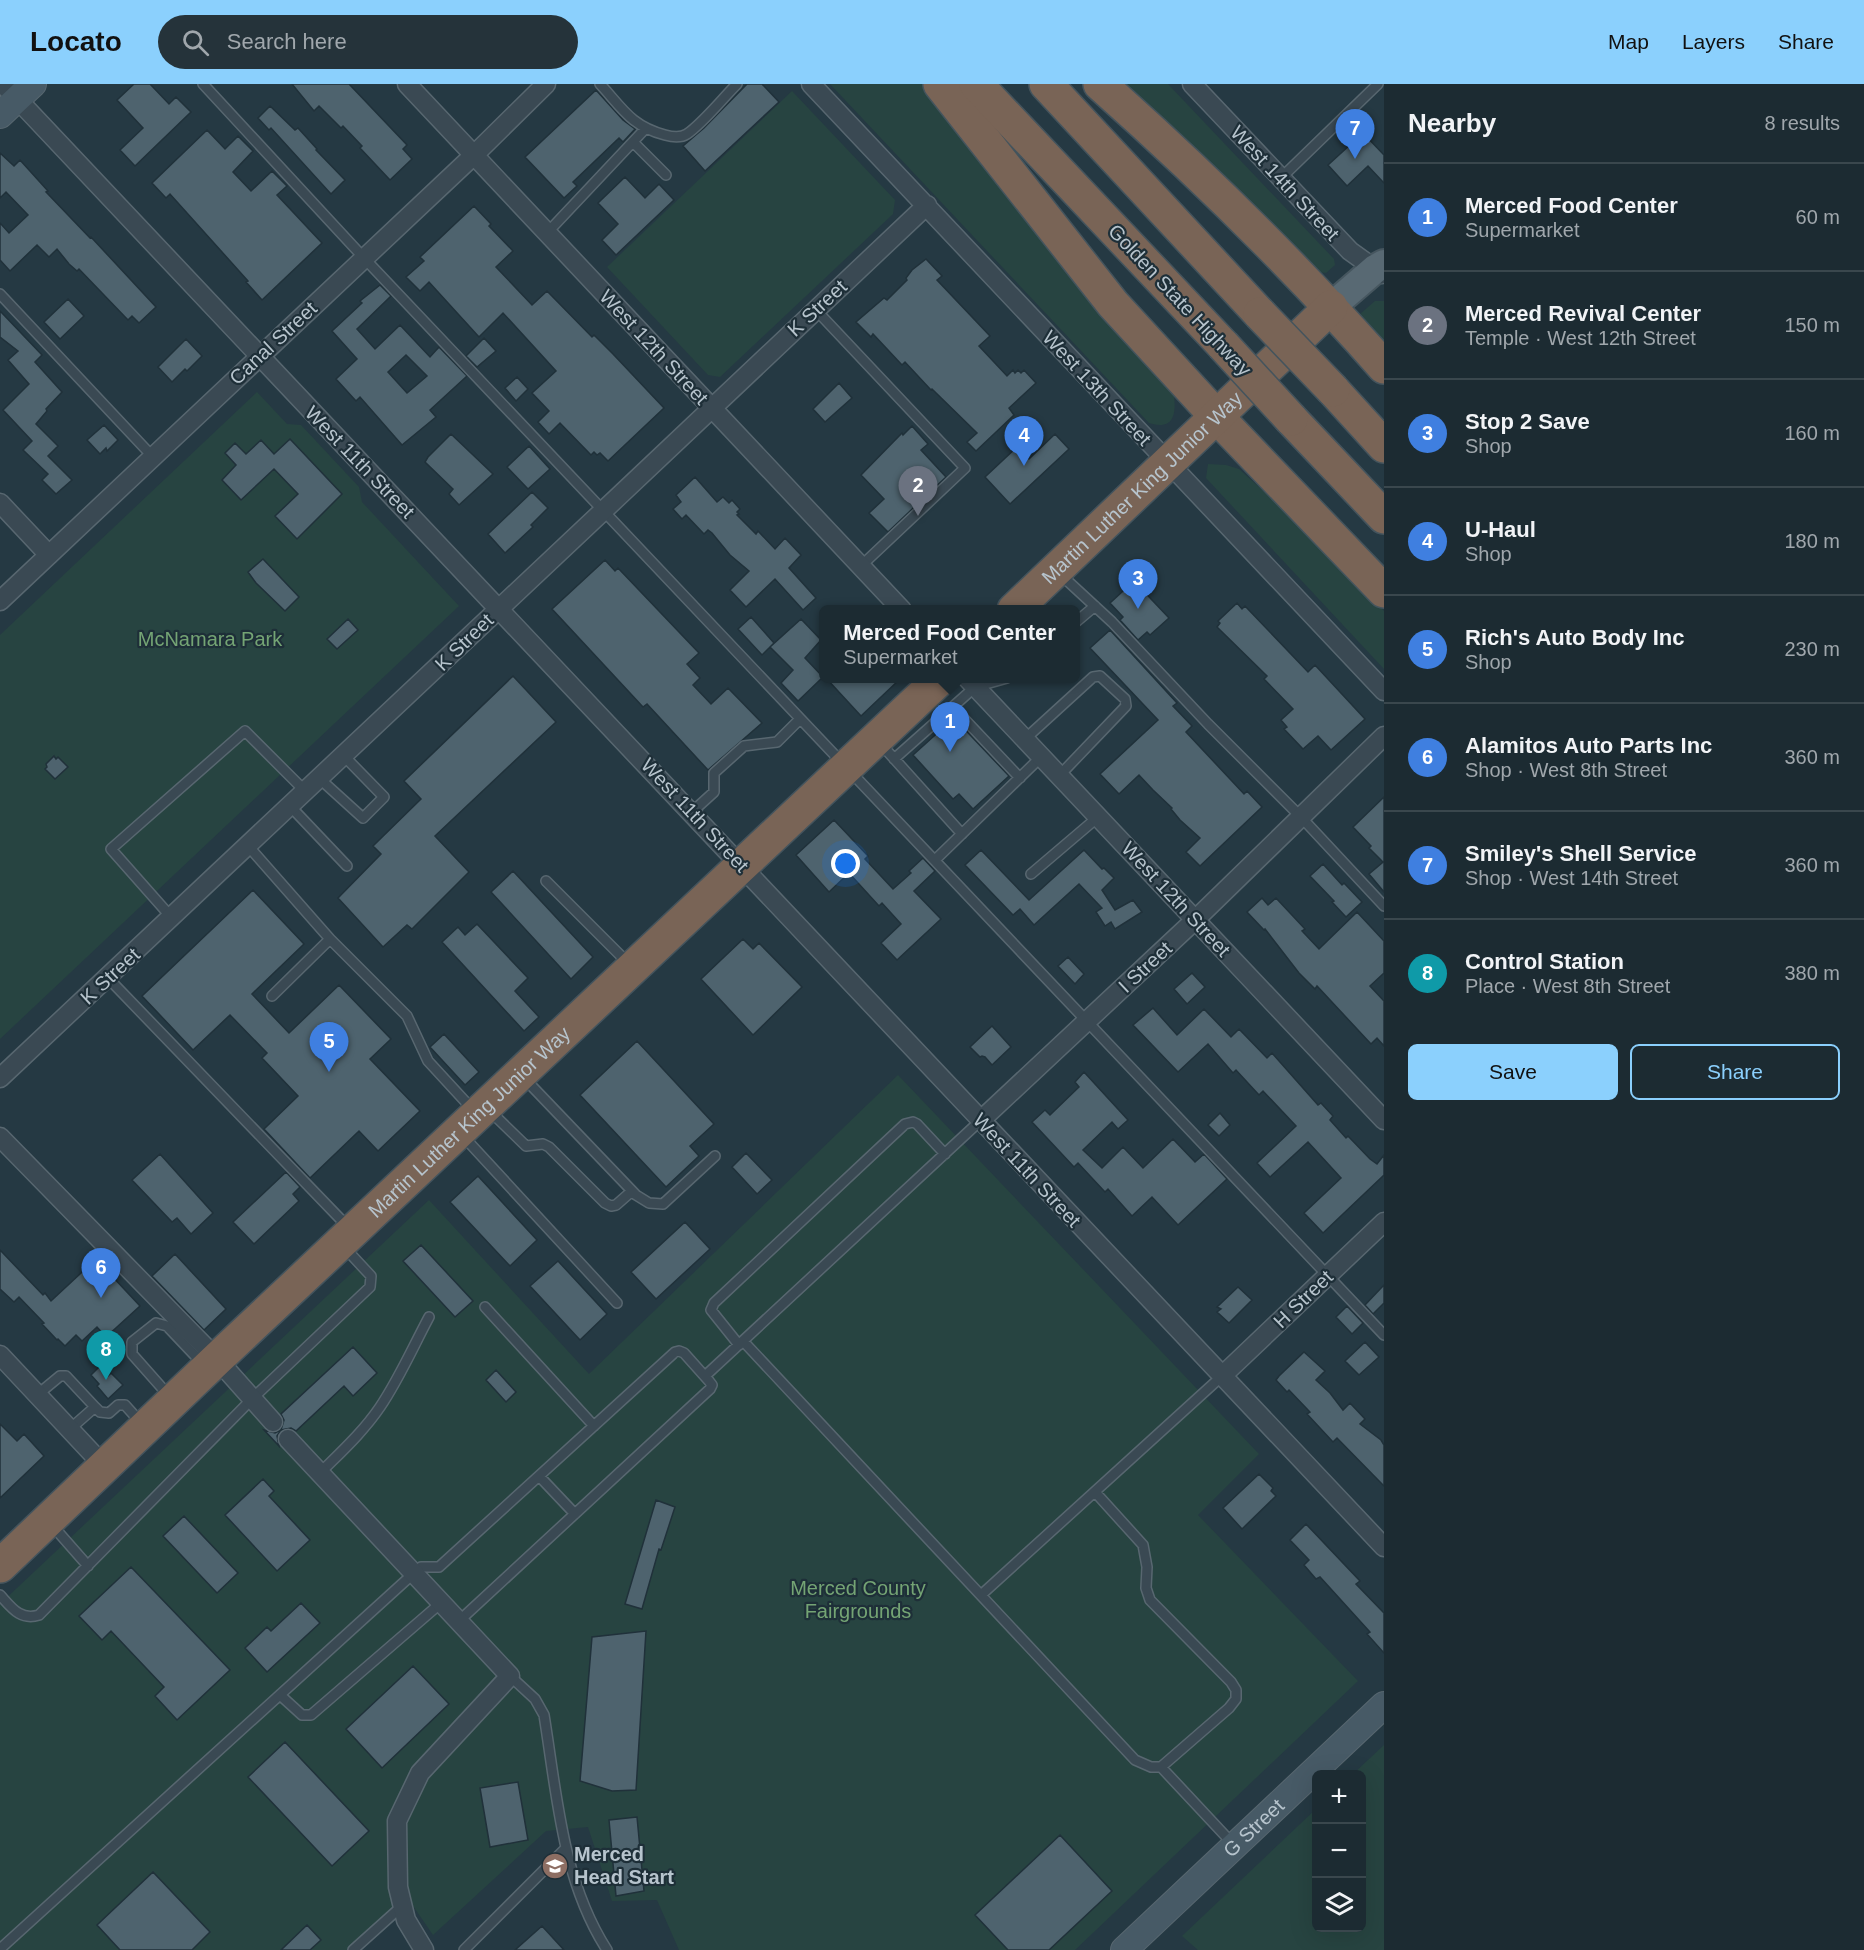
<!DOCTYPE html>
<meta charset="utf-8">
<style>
:root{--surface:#1c2b32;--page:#25333a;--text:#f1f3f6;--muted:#a0a7ac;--line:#3a474d;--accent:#8bd0fd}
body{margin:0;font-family:Arial,sans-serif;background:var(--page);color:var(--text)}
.controls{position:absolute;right:18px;bottom:18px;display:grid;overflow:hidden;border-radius:9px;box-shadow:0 6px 24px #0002}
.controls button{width:54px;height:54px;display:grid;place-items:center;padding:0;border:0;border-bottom:2px solid var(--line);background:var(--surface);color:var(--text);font:30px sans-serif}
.you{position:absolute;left:846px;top:780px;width:21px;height:21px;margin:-15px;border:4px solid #fff;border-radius:50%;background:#1a73e8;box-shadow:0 0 0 9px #1a73e833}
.badge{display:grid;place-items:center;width:39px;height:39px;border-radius:50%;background:var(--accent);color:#fff;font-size:20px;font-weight:700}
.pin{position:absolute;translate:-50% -50px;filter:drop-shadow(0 2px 3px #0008)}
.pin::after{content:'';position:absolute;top:32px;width:21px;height:18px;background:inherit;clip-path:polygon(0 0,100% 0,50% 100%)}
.popup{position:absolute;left:819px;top:521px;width:261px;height:78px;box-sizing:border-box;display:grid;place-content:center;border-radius:9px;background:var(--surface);filter:drop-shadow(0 2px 4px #0005);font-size:20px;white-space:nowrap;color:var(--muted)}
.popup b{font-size:22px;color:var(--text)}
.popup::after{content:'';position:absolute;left:50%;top:100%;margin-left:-12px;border:12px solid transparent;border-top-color:var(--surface)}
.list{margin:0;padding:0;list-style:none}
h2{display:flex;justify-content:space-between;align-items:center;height:78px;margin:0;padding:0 24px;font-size:26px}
h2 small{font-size:20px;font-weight:400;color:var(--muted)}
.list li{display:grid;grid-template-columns:39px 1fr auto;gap:18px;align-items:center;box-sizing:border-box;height:108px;padding:0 24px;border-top:2px solid var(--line)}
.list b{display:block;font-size:22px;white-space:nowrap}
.list p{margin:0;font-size:20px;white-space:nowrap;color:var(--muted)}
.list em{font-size:20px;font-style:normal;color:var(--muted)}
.actions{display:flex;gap:12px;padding:18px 24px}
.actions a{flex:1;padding:14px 0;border:2px solid var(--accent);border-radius:9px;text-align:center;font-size:21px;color:var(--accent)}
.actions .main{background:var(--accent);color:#111}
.icon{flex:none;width:33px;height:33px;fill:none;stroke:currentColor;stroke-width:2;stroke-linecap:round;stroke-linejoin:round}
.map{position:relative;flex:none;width:1384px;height:1866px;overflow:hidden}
header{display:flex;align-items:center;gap:36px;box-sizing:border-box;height:84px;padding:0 30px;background:var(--accent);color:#111}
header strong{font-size:28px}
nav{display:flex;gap:33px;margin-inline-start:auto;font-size:21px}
.search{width:420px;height:54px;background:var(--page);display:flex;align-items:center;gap:15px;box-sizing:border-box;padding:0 21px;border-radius:33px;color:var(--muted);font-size:22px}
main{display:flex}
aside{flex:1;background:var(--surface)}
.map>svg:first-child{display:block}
.green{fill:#274441}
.building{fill:#4e636e;stroke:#20313a;stroke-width:1.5;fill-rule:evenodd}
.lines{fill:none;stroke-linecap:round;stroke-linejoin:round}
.lane-casing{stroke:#586770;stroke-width:12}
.street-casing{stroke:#586770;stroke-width:21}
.secondary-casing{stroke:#586770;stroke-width:28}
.primary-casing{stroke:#46565f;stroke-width:32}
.highway-casing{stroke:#44545d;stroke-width:36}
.lane{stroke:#3a4953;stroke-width:9}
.street{stroke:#3a4953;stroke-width:18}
.secondary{stroke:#475a66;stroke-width:26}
.primary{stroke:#586973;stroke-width:28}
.highway{stroke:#796456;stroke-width:33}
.highway-bridge-casing{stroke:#44545d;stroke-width:36;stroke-linecap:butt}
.highway-bridge{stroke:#796456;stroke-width:33}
.labels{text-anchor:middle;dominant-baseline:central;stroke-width:4.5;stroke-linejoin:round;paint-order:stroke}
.street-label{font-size:20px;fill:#b7c4cd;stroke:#1e2f38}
.park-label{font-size:20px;fill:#74a474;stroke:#1e2f38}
.poi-label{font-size:20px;font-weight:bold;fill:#b7c4cd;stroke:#1e2f38;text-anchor:start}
</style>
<header>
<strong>Locato</strong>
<div class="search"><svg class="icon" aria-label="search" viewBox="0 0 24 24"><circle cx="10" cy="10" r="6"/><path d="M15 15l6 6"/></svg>Search here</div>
<nav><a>Map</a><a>Layers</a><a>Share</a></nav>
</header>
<main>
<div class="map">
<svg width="1384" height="1866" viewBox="0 0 1384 1866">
<rect width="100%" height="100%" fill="#253943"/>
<!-- green -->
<path class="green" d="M830,0H925L1173,304C1176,324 1178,348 1149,339Z
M1113,0H1168L1334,175L1335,181L1326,189L1318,188Z
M792,7L895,116L893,130L720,293L708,291L607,183Z
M1375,217H1384V273L1359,239L1360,230Z
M257,308L287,340L301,341L359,403L362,418L459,522L0,955V551Z
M1208,380L1226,381L1239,385L1289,430L1384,527V585L1206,394Z
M898,991L1259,1370L1198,1431L1358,1597L1075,1866H679L657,1816L612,1817L588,1743L546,1747L433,1851L409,1816L350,1866H0V1520L429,1116L589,1290Z
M1384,1661V1866H1198L1182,1852L1316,1725V1844H1362V1690H1353Z"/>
<!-- building -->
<path class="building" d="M134,0H150L169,20L176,13L191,28L135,82L120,66L143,44L117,16Z
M292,0H349L407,61L403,65L412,75L390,96L360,64L362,62L343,42L341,44L319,22L314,27Z
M747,0H762L779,18L705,87L683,62L704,44Z
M596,6L623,36L635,45L623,58L619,54L573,98L577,102L564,114L525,73Z
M270,22L295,46L298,44L317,65L316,66L345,96L331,110L271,44L269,46L258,34Z
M207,46L225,65L238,52L253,67L233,88L251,107L272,87L287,102L277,111L322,159L262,216L246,198L248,197L170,110L166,114L152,99Z
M1363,49L1384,71V99L1368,82L1347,102L1328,81Z
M0,69L14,82L20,76L48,107L46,108L90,154L91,153L156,223L139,239L132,232L128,236L79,185L77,187L69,180L57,165L49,173L37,161L10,187L0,176V139L9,149L28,131L6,108L0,114Z
M625,93L645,114L659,100L674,116L616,171L602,156L618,140L598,119Z
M474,122L491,140L489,142L513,167L496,183L532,221L547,207L592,253L594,251L613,270L664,324L608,377L600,369L597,371L594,368L591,371L560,339L549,350L538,338L549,327L532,309L556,287L503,229L479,253L429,198L420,207L406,193L424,177L420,173Z
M926,175L942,192L937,196L990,252L979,262L1007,292L1013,286L1015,289L1018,286L1021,289L1024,286L1036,299L1009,324L1014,331L976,367L967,358L977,349L932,305L931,306L905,278L902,281L873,250L871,253L856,238L884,214L887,216L907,196L906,194L912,186Z
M380,201L391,212L357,245L375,265L400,241L430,273L439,263L467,292L430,326L436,333L402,361L360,313L356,317L336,295L357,275L332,247L362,219L360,217ZM406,271L427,292L407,309L388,288Z
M68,215L84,232L60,255L44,238Z
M0,227L42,271L35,278L62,308L46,325L47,327L36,340L58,362L48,372L72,396L56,410L42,396L48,390L23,366L32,357L3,326L29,300L8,276L18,267L0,253Z
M484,254L496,267L477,283L466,272Z
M186,255L202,272L187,287L185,285L172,298L158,283Z
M517,293L528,305L516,317L505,304Z
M839,299L852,314L825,338L813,325Z
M104,341L118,356L107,367L106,364L100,370L87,356Z
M912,342L928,360L921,366L946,393L888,448L869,429L884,415L861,391L902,349L903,351Z
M451,350L493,390L459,421L449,410L453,405L425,378L428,373Z
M1055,350L1069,365L1010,420L985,393L1018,362L1029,375Z
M290,355L342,410L297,455L275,432L298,410L274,385L241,416L222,396L236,381L225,369L235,359L246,370L261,356L274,370Z
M529,362L550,385L528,405L507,383Z
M695,393L717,418L723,413L729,419L732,416L740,425L737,428L739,430L737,431L756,450L758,447L775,465L785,454L801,471L789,484L816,514L803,526L775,495L746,523L730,506L749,487L730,471L712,449L708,446L704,450L686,431L682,435L673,425L681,418L676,411Z
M532,408L548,424L531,441L533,443L505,469L488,450Z
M263,475L299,513L285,527L256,499L248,488Z
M605,476L615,487L618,484L699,569L687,580L700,594L693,601L711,620L728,604L762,639L708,686L647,620L643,623L552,525Z
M1134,497L1169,534L1150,551L1147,548L1138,556L1120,536L1123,533L1110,519Z
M1237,519L1242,525L1245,522L1308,588L1315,581L1365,635L1331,666L1318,652L1303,665L1284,645L1287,643L1281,636L1293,625L1264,595L1267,592L1217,543L1220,539L1218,537Z
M751,533L774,559L762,571L738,545Z
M348,535L358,546L337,565L327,555Z
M801,535L821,556L805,574L823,593L798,617L781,599L793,586L770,563Z
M1110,546L1177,619L1173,622L1192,642L1186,648L1244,710L1247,707L1262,723L1200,782L1186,768L1200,754L1180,736L1171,725L1172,724L1153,706L1139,691L1119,710L1100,690L1158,636L1090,564Z
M513,592L556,638L435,752L469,788L412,845L407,841L383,863L338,814L381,770L373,762L421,715L404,697Z
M826,594H901L861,632Z
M954,634L1009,692L973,725L959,710L953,715L913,671Z
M54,672L56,675L58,673L68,683L55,695L45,685L47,683L46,680Z
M1384,713V808L1369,790L1383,778L1369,764L1371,762L1353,743Z
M834,736L868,772L865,775L893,805L911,789L909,787L923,774L935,787L914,807L941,835L897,876L881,859L901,840L882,819L879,822L849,789L829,808L796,771Z
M981,766L1029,816L1084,766L1102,785L1104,784L1114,794L1102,806L1115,826L1133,816L1142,828L1115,845L1111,838L1105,842L1096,828L1102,824L1079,800L1034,841L1020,825L1013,831L965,781Z
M1323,780L1342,801L1344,799L1362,818L1346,833L1332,818L1334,817L1310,792Z
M513,787L593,873L571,895L491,808Z
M253,806L304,860L252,910L289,949L339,901L391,955L370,975L420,1027L378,1067L359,1047L310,1094L264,1045L298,1012L262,974L267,969L230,931L193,966L142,912Z
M1262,814L1268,821L1276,814L1305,845L1302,847L1319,865L1357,828L1384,857V889L1370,902L1384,917V962L1377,954L1371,960L1317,902L1315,905L1299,889L1265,845L1264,846L1247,828Z
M477,840L528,894L515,907L539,933L524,947L442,858L458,843L465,851Z
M743,855L753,865L759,859L802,903L753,951L701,895Z
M1068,873L1084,890L1075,900L1058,882Z
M1192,889L1205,903L1187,920L1174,905Z
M1153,924L1177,951L1204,925L1231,953L1239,945L1267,974L1272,969L1318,1021L1321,1019L1333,1032L1330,1036L1346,1054L1348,1052L1370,1075L1377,1080L1384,1071V1091L1323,1149L1304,1129L1341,1094L1308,1058L1270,1093L1257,1079L1296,1042L1263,1007L1259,1011L1236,986L1233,989L1208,960L1178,988L1133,941Z
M992,942L1011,963L992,981L985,973L982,972L980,973L970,963Z
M444,950L479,988L465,1001L430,963Z
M637,957L714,1040L690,1062L699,1072L666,1103L580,1011Z
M1084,988L1128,1036L1118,1045L1112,1038L1083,1066L1102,1084L1123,1063L1143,1084L1173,1055L1195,1078L1204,1070L1227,1095L1178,1141L1152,1113L1132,1132L1108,1105L1105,1108L1078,1079L1074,1083L1032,1038L1045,1026L1050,1031L1079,1003L1075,998Z
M1220,1029L1230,1041L1219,1052L1208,1041Z
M746,1069L772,1096L757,1110L732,1083Z
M160,1070L213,1129L191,1150L177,1134L172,1138L132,1096Z
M286,1088L300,1103L293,1110L299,1117L254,1160L233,1138Z
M478,1092L537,1156L510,1182L450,1118Z
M685,1138L710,1165L656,1215L631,1188Z
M421,1161L473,1217L455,1233L403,1177Z
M0,1166L43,1211L45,1209L51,1217L96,1175L140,1222L106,1253L97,1243L82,1257L76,1251L65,1262L58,1255L57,1256L42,1240L44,1239L19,1213L14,1218L0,1205Z
M175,1170L226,1225L204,1246L152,1192Z
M558,1177L607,1230L580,1256L530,1202Z
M1384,1201V1219L1373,1230L1365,1221Z
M1238,1203L1252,1216L1229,1239L1217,1228L1221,1225L1217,1223Z
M1347,1222L1363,1239L1352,1250L1336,1233Z
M1365,1258L1379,1273L1359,1291L1345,1277Z
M353,1263L377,1289L353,1312L344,1302L296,1347L291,1344L281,1346L277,1352L279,1362L264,1346L275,1349L281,1346L284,1336L281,1330Z
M1304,1268L1325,1287L1316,1296L1330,1309L1343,1326L1350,1319L1365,1335L1360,1340L1381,1356L1384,1361V1402L1337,1354L1333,1358L1307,1330L1310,1328L1289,1306L1287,1308L1276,1296L1279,1292Z
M100,1282L108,1292L111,1289L123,1301L108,1315L97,1302L99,1300L91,1291Z
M496,1286L516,1308L506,1318L486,1296Z
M0,1340L17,1357L24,1350L44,1372L0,1414Z
M1259,1390L1273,1404L1271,1407L1276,1412L1242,1445L1223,1424Z
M263,1395L274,1407L269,1412L310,1456L277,1487L225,1431Z
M656,1416L675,1423L661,1466L659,1465L642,1525L625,1520Z
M184,1432L238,1489L217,1509L163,1452Z
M1306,1440L1360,1497L1356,1500L1384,1529V1569L1367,1550L1370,1548L1320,1493L1316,1495L1304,1481L1309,1476L1290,1456Z
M131,1483L230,1586L177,1636L155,1612L164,1603L111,1547L102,1556L79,1532Z
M301,1519L320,1539L267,1588L245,1564L267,1543L271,1547Z
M646,1547L636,1706L612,1707L580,1697L592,1553Z
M413,1582L449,1620L382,1684L346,1645Z
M285,1658L369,1747L332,1782L248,1693Z
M518,1698L528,1756L490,1763L480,1704Z
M637,1733L644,1807L616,1812L609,1736Z
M1060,1751L1112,1807L1049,1866H1008L975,1831Z
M153,1788L210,1848L192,1866H120L97,1841Z
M307,1841L321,1856L310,1866H281Z
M542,1842L564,1866H515Z"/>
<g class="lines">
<defs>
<path id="lane" d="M203,0L364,174L1384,1251
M600,0C622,24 631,42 665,51C672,53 681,54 687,50C703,39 723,14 737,0
M633,58L666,91
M1281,94L1378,0
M547,149L645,45
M0,210L153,373
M816,226L965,384L861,482
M1059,489L1112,538L1208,640L1301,733L1384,822
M1076,538L1095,522
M953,623L1020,694
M1025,655L1093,593L1100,592L1125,615L1126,622L1059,692
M880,659L962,750
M894,675L975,603L1007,594
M320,695L363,734L384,713L344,672
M291,723L347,782
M692,728L714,708V689L744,662L777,658L800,635
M249,763L330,855L272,912
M935,776L1041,673
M1031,790L1098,733
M546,797L629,880
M172,834L111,765L245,647L306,708
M330,855L407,932L428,977L474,1027
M108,894L349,1144
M524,994L636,1111L649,1119L663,1120L715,1072
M490,1027L526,1062L543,1060L549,1063L605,1119L611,1122L616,1121L632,1107
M463,1052L617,1219
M485,1223L594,1342
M743,1257L1135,1676L1151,1683H1161L1229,1624L1236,1615V1606L1231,1598L1150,1516L1146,1504L1147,1483L1143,1461L1095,1408
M739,1261L711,1226L714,1219L905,1040L913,1038L917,1040L945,1070
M705,1292L980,1037
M37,1311L60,1292H66L95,1323L70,1345
M170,1313L132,1270V1258L156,1239L167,1242L203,1280
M95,1323L100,1328L109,1329L118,1321H125L142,1340
M320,1389C341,1368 363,1348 380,1323C399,1295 413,1263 429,1233
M539,1392L575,1430
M52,1441L88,1482
M0,1511C11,1523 20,1537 39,1531L253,1314L370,1203L371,1192L345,1164
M981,1511L1222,1292
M510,1592L535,1615L544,1631C557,1711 562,1796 607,1866
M280,1611L302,1631H311L442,1518
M1161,1683L1233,1760
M0,1865L414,1489L421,1483H439L675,1268L679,1267L684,1269L709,1297L712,1301L710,1305L459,1537
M353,1866L402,1822
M464,1866L566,1764"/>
<path id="street" d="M3,0L1384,1463
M407,0L902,526
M811,0L1384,607
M1192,0L1350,167L1382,190
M0,419L49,471
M0,517L474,71L546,0
M967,594L1384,1036
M0,994C311,705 618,412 927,121
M980,1037L1195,836L1384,652
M0,1053L217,1275L273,1338
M0,1271L105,1383
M1222,1292L1384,1138
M288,1355L510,1592L420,1689L397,1737L398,1803L406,1836L424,1866"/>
<g id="secondary">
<path d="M0,31L33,0"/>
<path id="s1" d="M1124,1866L1384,1621"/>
</g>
<path id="primary" d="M1331,223L1375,185L1384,180"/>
<g id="highway">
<path d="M940,0L1113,220L1217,333L1384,507"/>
<path d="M976,0L1223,261"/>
<path d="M1046,0L1260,230"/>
<path d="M1100,0C1200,89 1296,183 1384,283"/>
<path d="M1333,306L1384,362"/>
<path d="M1291,335L1384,433"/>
<path id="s2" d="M1014,526L1331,223"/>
<path id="s3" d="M0,1482L217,1275L941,594"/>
</g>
</defs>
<!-- lane casing -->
<use href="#lane" class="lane-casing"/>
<!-- street casing -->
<use href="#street" class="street-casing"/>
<!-- secondary casing -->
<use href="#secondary" class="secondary-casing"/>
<!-- primary casing -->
<use href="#primary" class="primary-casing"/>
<!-- highway casing -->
<use href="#highway" class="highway-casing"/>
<!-- lane -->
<use href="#lane" class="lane"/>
<!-- street -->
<use href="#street" class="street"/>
<!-- secondary -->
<use href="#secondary" class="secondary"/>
<!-- primary -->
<use href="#primary" class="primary"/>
<!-- highway -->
<use href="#highway" class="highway"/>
<defs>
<path id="highway-bridge" d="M1260,230L1333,306
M1223,261L1291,335"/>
</defs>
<!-- highway-bridge casing -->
<use href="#highway-bridge" class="highway-bridge-casing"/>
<!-- highway-bridge -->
<use href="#highway-bridge" class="highway-bridge"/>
</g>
<!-- icons -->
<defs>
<symbol id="school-disc" viewBox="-11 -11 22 22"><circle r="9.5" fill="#8d6e63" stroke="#1e2f38"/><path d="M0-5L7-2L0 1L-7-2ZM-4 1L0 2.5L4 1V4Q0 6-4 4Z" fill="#fff"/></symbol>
</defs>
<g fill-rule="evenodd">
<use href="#school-disc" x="540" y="1767" width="30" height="30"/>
</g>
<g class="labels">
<!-- street labels -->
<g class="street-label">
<text transform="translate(1285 99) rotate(47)">West 14th Street</text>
<text transform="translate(1180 216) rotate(47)">Golden State Highway</text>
<text transform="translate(817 224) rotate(-43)">K Street</text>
<text transform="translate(273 259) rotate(-43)">Canal Street</text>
<text transform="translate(654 263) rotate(47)">West 12th Street</text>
<text transform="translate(1097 304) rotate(47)">West 13th Street</text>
<text transform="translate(360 378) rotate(46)">West 11th Street</text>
<text stroke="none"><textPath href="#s2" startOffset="177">Martin Luther King Junior Way</textPath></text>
<text transform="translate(464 558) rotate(-44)">K Street</text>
<text transform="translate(695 731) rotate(47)">West 11th Street</text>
<text transform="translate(1176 815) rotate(47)">West 12th Street</text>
<text transform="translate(1145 883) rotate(-43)">I Street</text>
<text transform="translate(110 892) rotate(-43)">K Street</text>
<text stroke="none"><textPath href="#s3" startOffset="646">Martin Luther King Junior Way</textPath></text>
<text transform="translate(1027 1086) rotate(47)">West 11th Street</text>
<text transform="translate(1303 1215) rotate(-44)">H Street</text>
<text stroke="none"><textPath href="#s1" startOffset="178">G Street</textPath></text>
</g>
<!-- park labels -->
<g class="park-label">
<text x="210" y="555">McNamara Park</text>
<text x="858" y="1504">Merced County<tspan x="858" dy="23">Fairgrounds</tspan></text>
</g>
<!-- poi labels -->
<g class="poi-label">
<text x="574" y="1770">Merced<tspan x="574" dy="23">Head Start</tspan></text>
</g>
</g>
</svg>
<div class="controls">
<button>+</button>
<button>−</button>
<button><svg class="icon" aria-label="layers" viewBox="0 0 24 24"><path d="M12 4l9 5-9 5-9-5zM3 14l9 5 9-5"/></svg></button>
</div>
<div class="you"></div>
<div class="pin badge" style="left:950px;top:668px;background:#3f7fe0">1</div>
<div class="popup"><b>Merced Food Center</b>Supermarket</div>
<div class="pin badge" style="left:918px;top:432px;background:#6b7280">2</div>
<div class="pin badge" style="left:1138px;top:525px;background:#3f7fe0">3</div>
<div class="pin badge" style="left:1024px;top:382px;background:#3f7fe0">4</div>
<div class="pin badge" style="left:329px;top:988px;background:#3f7fe0">5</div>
<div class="pin badge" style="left:101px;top:1214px;background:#3f7fe0">6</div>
<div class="pin badge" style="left:1355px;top:75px;background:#3f7fe0">7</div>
<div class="pin badge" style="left:106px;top:1296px;background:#0f9aa8">8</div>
</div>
<aside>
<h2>Nearby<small>8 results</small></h2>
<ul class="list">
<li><span class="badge" style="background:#3f7fe0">1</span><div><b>Merced Food Center</b><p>Supermarket</p></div><em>60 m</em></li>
<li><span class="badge" style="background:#6b7280">2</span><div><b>Merced Revival Center</b><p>Temple · West 12th Street</p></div><em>150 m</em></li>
<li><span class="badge" style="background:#3f7fe0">3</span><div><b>Stop 2 Save</b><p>Shop</p></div><em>160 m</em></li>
<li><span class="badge" style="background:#3f7fe0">4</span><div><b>U-Haul</b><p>Shop</p></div><em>180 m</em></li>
<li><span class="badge" style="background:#3f7fe0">5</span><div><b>Rich's Auto Body Inc</b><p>Shop</p></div><em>230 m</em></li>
<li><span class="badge" style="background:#3f7fe0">6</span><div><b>Alamitos Auto Parts Inc</b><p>Shop · West 8th Street</p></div><em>360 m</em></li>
<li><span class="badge" style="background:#3f7fe0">7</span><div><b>Smiley's Shell Service</b><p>Shop · West 14th Street</p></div><em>360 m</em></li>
<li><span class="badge" style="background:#0f9aa8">8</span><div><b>Control Station</b><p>Place · West 8th Street</p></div><em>380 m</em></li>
</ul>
<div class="actions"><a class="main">Save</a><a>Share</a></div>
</aside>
</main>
